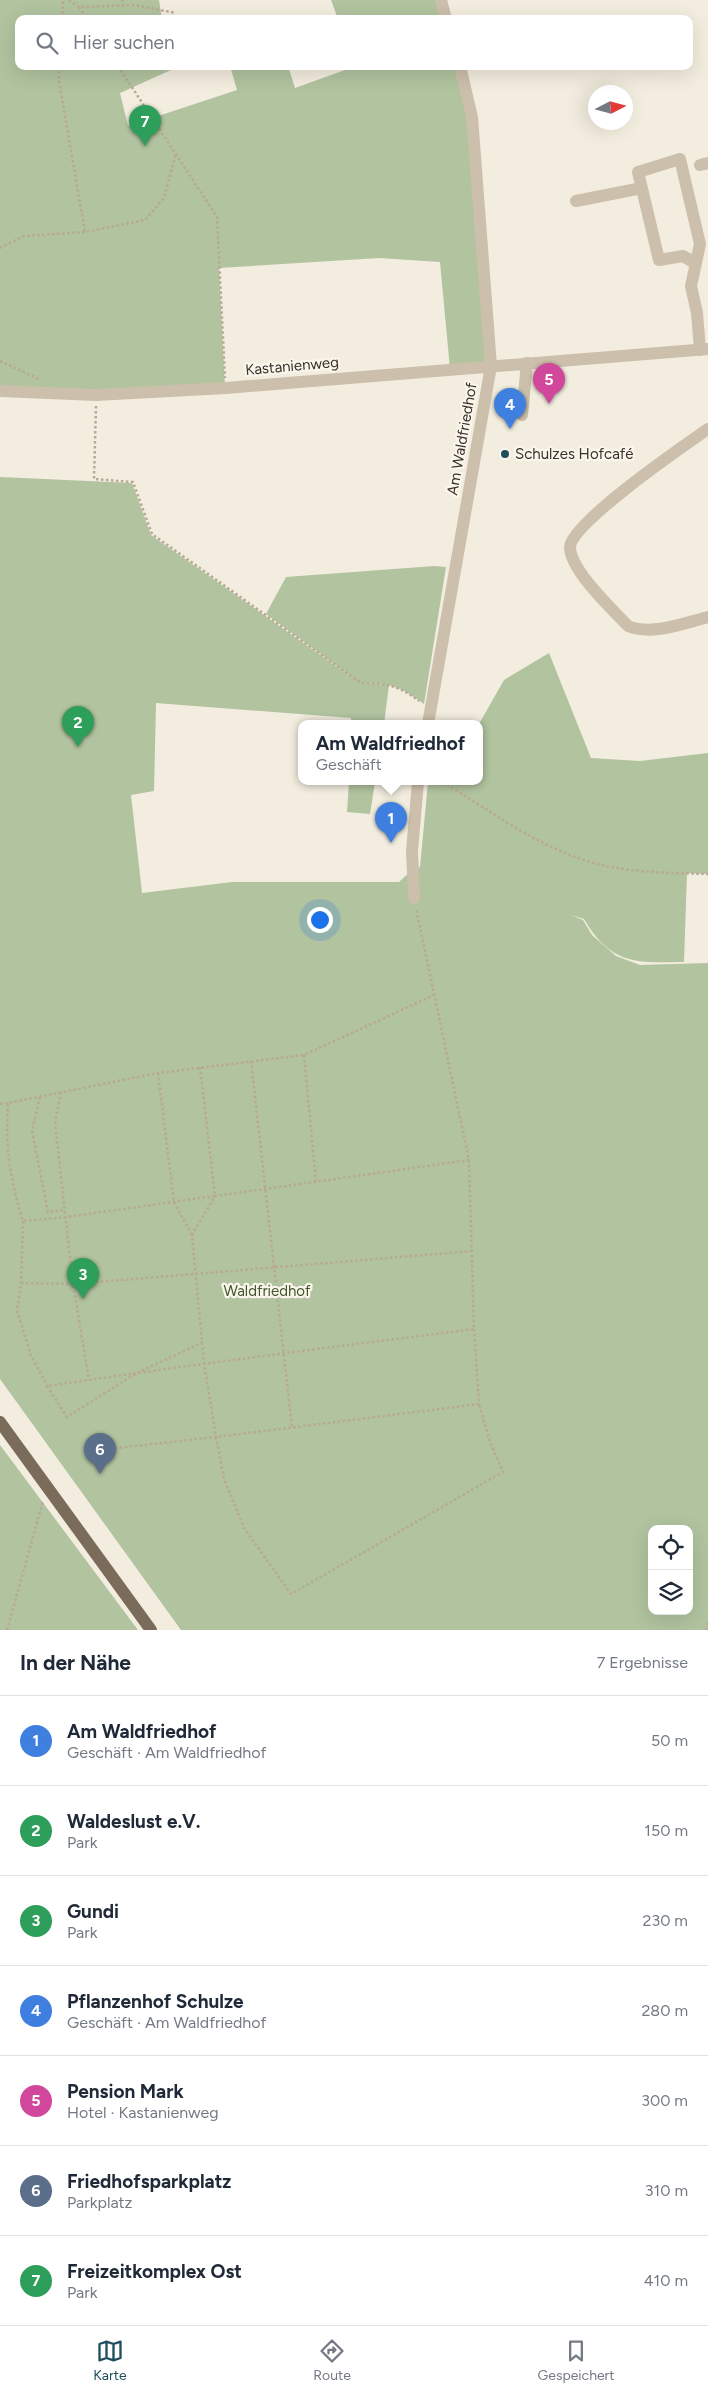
<!DOCTYPE html>
<html lang="de">
<meta charset="utf-8">
<style>
:root{--surface:#fff;--page:#f2f2f3;--text:#1f2937;--muted:#747a83;--line:#e0e1e3;--accent:#1f4e5c}
body{margin:0;font-family:Figtree,sans-serif;background:var(--page);color:var(--text)}
.controls{position:absolute;right:15px;bottom:15px;display:grid;overflow:hidden;border-radius:10px;box-shadow:0 5px 20px #0002}
.controls button{width:45px;height:45px;display:grid;place-items:center;padding:0;border:0;border-bottom:1px solid var(--line);background:var(--surface);color:var(--text);font:25px sans-serif}
.compass{position:absolute;left:588px;top:85px;width:45px;height:45px;border-radius:50%;background:var(--surface);box-shadow:0 5px 20px #0002;rotate:84deg}
.you{position:absolute;left:319px;top:919px;width:18px;height:18px;margin:-12px;border:4px solid #fff;border-radius:50%;background:#1a73e8;box-shadow:0 0 0 8px #1a73e833}
.badge{display:grid;place-items:center;width:32px;height:32px;border-radius:50%;background:var(--accent);color:#fff;font-size:16px;font-weight:700}
.pin{position:absolute;translate:-50% -41px;filter:drop-shadow(0 1px 2px #0008)}
.pin::after{content:'';position:absolute;top:26px;width:18px;height:15px;background:inherit;clip-path:polygon(0 0,100% 0,50% 100%)}
.popup{position:absolute;left:298px;top:720px;width:185px;height:65px;box-sizing:border-box;display:grid;place-content:center;border-radius:10px;background:var(--surface);filter:drop-shadow(0 1px 4px #0005);font-size:16px;white-space:nowrap;color:var(--muted)}
.popup b{font-size:19px;color:var(--text)}
.popup::after{content:'';position:absolute;left:50%;top:100%;margin-left:-10px;border:10px solid transparent;border-top-color:var(--surface)}
.list{margin:0;padding:0;list-style:none}
h2{display:flex;justify-content:space-between;align-items:center;height:65px;margin:0;padding:0 20px;font-size:21px}
h2 small{font-size:16px;font-weight:400;color:var(--muted)}
.list li{display:grid;grid-template-columns:32px 1fr auto;gap:15px;align-items:center;box-sizing:border-box;height:90px;padding:0 20px;border-top:1px solid var(--line)}
.list b{display:block;font-size:19px;white-space:nowrap}
.list p{margin:0;font-size:16px;white-space:nowrap;color:var(--muted)}
.list em{font-size:16px;font-style:normal;color:var(--muted)}
.icon{flex:none;width:28px;height:28px;fill:none;stroke:currentColor;stroke-width:2;stroke-linecap:round;stroke-linejoin:round}
.map{position:relative;flex:none;width:708px;height:1630px;overflow:hidden}
.search{position:absolute;background:var(--surface);box-shadow:0 5px 20px #0002;left:15px;right:15px;top:15px;height:55px;display:flex;align-items:center;gap:12px;box-sizing:border-box;padding:0 18px;border-radius:10px;color:var(--muted);font-size:19px}
.sheet{height:695px;background:var(--surface)}
nav{display:flex;justify-content:space-around;align-items:center;box-sizing:border-box;height:70px;border-top:1px solid var(--line);background:var(--surface);font-size:14px;color:var(--muted)}
nav a{display:grid;justify-items:center;gap:2px}
nav .on{color:var(--accent)}
.map>svg:first-child{display:block}
.green{fill:#b1c39f;fill-rule:evenodd}
.lines{fill:none;stroke-linecap:round;stroke-linejoin:round}
.path{stroke:#b8a995;stroke-width:2.5;stroke-dasharray:2.5 2.5;stroke-linecap:butt}
.minor{stroke:#ccbfab;stroke-width:12}
.major{stroke:#7b6b5b;stroke-width:12}
.poi-dot{fill:#1f4e5c;stroke:#faf6ec;stroke-width:2}
.labels{text-anchor:middle;dominant-baseline:central;stroke-width:4.5;stroke-linejoin:round;paint-order:stroke}
.street-label{font-size:15px;fill:#3a312a;stroke:#faf6ec}
.poi-label{font-size:15px;fill:#3a312a;stroke:#faf6ec;text-anchor:start}
.park-label{font-size:15px;fill:#42582d;stroke:#faf6ec}
</style>
<div class="map">
<svg width="708" height="1630" viewBox="0 0 708 1630">
<rect width="100%" height="100%" fill="#f3eddf"/>
<!-- green -->
<path class="green" d="M0,0H159L162,19H19V66H170L171,70L120,93L128,126L237,90L230,66H288L295,88L356,66H459L472,117L491,365L450,369L440,262L379,258L219,268L225,388L0,391Z
M331,0H440L446,19H338Z
M0,477L132,483L151,535L360,683L266,614L286,577L434,566L446,567L424,704C398,685 392,684 361,683L389,685L384,724H351V718L156,703L154,791L131,795L142,893L232,882H399L412,870L420,867L428,782H480L479,724L504,680L549,653L591,758L640,761L708,753V874L687,873L684,962C636,963 611,965 584,919L570,915L583,920L592,935L616,956L640,965L708,963V1630H181L0,1379ZM652,1529H689V1611H652Z
M349,782H375L370,814L347,812Z
M0,1445L138,1630H0Z"/>
<g class="lines">
<!-- path -->
<path class="path" d="M69,0L79,7L134,5L176,13
M122,0L124,5
M79,7L87,19
M62,19L63,0
M59,66V81L85,232
M118,66L217,217L225,378
M0,248L24,236L85,232L145,220L164,198L176,153
M0,361L39,379
M96,406L94,479L133,482L152,534L361,683C388,684 398,685 419,701
M443,782C497,815 552,858 617,868C647,873 678,873 708,874
M304,1055L316,1182
M251,1061L292,1427
M200,1067L215,1196L66,1217L23,1221C10,1180 5,1146 8,1103L158,1073L304,1055L434,995
M158,1073L174,1202L192,1235
M61,1092L55,1123L73,1284L89,1380
M40,1097L32,1131L48,1212L65,1210
M0,1104L8,1103
M23,1221L21,1283L17,1310L31,1356L47,1385
M21,1283L73,1284L472,1251
M474,1329L479,1404L216,1437L224,1479L244,1528L291,1594L503,1472L489,1439L479,1404
M203,1342L135,1374L67,1417L47,1386C189,1365 332,1347 474,1329L469,1160L416,908
M90,1451L216,1437L204,1363L192,1235L215,1196L469,1160
M7,1630L43,1501
M706,1630L708,1621"/>
<!-- minor -->
<path class="minor" d="M441,0L446,19
M700,165L708,163
M576,201L642,188
M695,263L683,256L659,260L638,172L680,159L700,244L691,286L697,313L700,350
M0,391L96,395L226,388L708,349
M522,415L527,363
M708,429C685,445 571,523 570,547C570,570 612,609 628,626C652,636 684,623 708,617
M428,724L491,366L472,117L460,66
M414,898L412,851L418,782"/>
<!-- major -->
<path class="major" d="M0,1422L151,1630"/>
</g>
<!-- markers -->
<circle class="poi-dot" cx="505" cy="454" r="5"/>
<g class="labels">
<!-- street labels -->
<g class="street-label">
<text transform="translate(292 366) rotate(-5)">Kastanienweg</text>
<text transform="translate(462 439) rotate(-80)">Am Waldfriedhof</text>
</g>
<!-- poi labels -->
<g class="poi-label">
<text x="515" y="454">Schulzes Hofcafé</text>
</g>
<!-- park labels -->
<g class="park-label">
<text x="267" y="1291">Waldfriedhof</text>
</g>
</g>
</svg>
<div class="controls">
<button><svg class="icon" aria-label="locate" viewBox="0 0 24 24"><circle cx="12" cy="12" r="6"/><path d="M12 2v4M12 18v4M2 12h4M18 12h4"/></svg></button>
<button><svg class="icon" aria-label="layers" viewBox="0 0 24 24"><path d="M12 4l9 5-9 5-9-5zM3 14l9 5 9-5"/></svg></button>
</div>
<svg class="compass" viewBox="-18 -18 36 36"><path d="M0-13l5 13h-10z" fill="#e53935"/><path d="M0 13l5-13h-10z" fill="#747a83"/></svg>
<div class="you"></div>
<div class="pin badge" style="left:391px;top:843px;background:#3f7fe0">1</div>
<div class="popup"><b>Am Waldfriedhof</b>Geschäft</div>
<div class="pin badge" style="left:78px;top:747px;background:#2e9e5b">2</div>
<div class="pin badge" style="left:83px;top:1299px;background:#2e9e5b">3</div>
<div class="pin badge" style="left:510px;top:429px;background:#3f7fe0">4</div>
<div class="pin badge" style="left:549px;top:404px;background:#d1479c">5</div>
<div class="pin badge" style="left:100px;top:1474px;background:#5c6f8a">6</div>
<div class="pin badge" style="left:145px;top:146px;background:#2e9e5b">7</div>
<div class="search"><svg class="icon" aria-label="search" viewBox="0 0 24 24"><circle cx="10" cy="10" r="6"/><path d="M15 15l6 6"/></svg>Hier suchen</div>
</div>
<section class="sheet">
<h2>In der Nähe<small>7 Ergebnisse</small></h2>
<ul class="list">
<li><span class="badge" style="background:#3f7fe0">1</span><div><b>Am Waldfriedhof</b><p>Geschäft · Am Waldfriedhof</p></div><em>50 m</em></li>
<li><span class="badge" style="background:#2e9e5b">2</span><div><b>Waldeslust e.V.</b><p>Park</p></div><em>150 m</em></li>
<li><span class="badge" style="background:#2e9e5b">3</span><div><b>Gundi</b><p>Park</p></div><em>230 m</em></li>
<li><span class="badge" style="background:#3f7fe0">4</span><div><b>Pflanzenhof Schulze</b><p>Geschäft · Am Waldfriedhof</p></div><em>280 m</em></li>
<li><span class="badge" style="background:#d1479c">5</span><div><b>Pension Mark</b><p>Hotel · Kastanienweg</p></div><em>300 m</em></li>
<li><span class="badge" style="background:#5c6f8a">6</span><div><b>Friedhofsparkplatz</b><p>Parkplatz</p></div><em>310 m</em></li>
<li><span class="badge" style="background:#2e9e5b">7</span><div><b>Freizeitkomplex Ost</b><p>Park</p></div><em>410 m</em></li>
</ul>
</section>
<nav>
<a class="on"><svg class="icon" aria-label="map" viewBox="0 0 24 24"><path d="M3 6l6-2 6 2 6-2v14l-6 2-6-2-6 2zM9 4v14M15 6v14"/></svg>Karte</a>
<a><svg class="icon" aria-label="directions" viewBox="0 0 24 24"><path d="M12 3l9 9-9 9-9-9zM9 14v-3h6M13 9l2 2-2 2"/></svg>Route</a>
<a><svg class="icon" aria-label="saved" viewBox="0 0 24 24"><path d="M7 4h10v16l-5-4-5 4z"/></svg>Gespeichert</a>
</nav>
